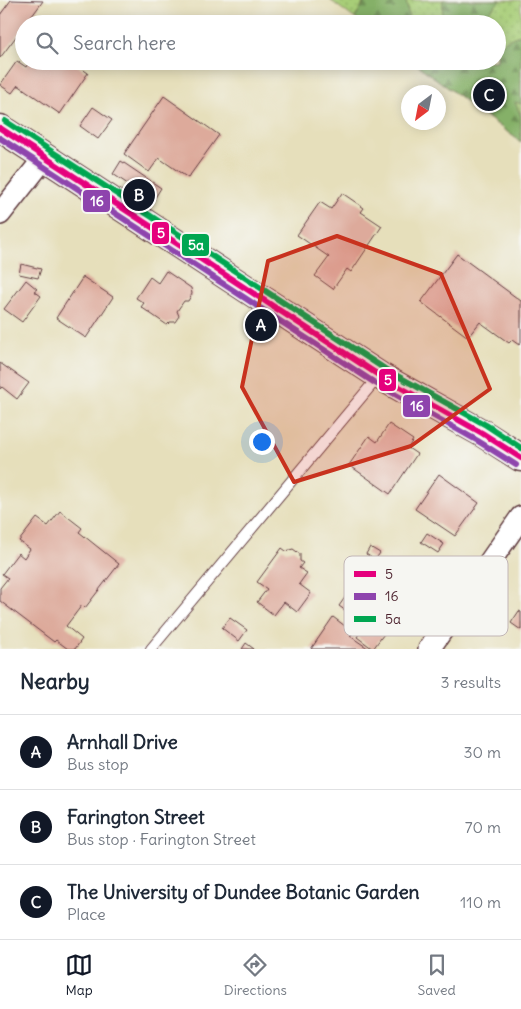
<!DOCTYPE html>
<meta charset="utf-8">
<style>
:root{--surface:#fff;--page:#f6f6f7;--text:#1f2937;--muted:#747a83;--line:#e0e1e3;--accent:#111827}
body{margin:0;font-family:Delius,sans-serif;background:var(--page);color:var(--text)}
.compass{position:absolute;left:401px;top:85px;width:45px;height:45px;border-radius:50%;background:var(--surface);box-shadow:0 2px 12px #0003;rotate:212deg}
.you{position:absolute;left:261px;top:441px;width:18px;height:18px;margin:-12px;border:4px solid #fff;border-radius:50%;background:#1a73e8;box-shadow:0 0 0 8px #1a73e833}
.badge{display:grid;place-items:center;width:32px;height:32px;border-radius:50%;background:var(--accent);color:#fff;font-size:16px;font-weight:700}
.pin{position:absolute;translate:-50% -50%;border:2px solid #fff;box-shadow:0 1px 5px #0006}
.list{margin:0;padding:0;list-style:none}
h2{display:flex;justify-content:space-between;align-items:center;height:65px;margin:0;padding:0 20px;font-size:21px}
h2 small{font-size:16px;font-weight:400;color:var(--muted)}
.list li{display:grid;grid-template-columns:32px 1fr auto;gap:15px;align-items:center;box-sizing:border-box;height:75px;padding:0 20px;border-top:1px solid var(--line)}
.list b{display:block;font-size:19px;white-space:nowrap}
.list p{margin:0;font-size:16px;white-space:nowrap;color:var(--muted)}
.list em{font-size:16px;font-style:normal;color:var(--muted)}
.icon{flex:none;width:28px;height:28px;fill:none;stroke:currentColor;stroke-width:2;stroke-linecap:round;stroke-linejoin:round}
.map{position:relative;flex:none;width:521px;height:649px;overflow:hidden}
.search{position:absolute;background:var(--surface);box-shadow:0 2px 12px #0003;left:15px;right:15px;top:15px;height:55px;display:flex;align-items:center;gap:12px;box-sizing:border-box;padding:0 18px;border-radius:28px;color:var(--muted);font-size:19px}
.sheet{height:290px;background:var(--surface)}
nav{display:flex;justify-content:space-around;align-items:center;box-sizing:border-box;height:70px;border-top:1px solid var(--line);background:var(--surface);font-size:14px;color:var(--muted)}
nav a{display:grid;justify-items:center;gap:2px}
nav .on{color:var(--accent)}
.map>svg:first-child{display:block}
.grass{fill:url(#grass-dots);stroke:#787651}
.forest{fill:url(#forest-firs);stroke:#68684a}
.building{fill:#ddaa9b}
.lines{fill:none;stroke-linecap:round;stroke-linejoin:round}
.service-casing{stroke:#613c41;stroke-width:12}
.minor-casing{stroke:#613c41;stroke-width:24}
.tertiary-casing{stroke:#613c41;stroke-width:29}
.service{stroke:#fff;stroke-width:10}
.minor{stroke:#fff;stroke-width:21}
.tertiary{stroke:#fff;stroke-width:26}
.bus-1-casing{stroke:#f6f6f2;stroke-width:10}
.bus-2-casing{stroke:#f6f6f2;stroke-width:10}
.bus-3-casing{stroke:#f6f6f2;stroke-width:10}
.bus-1{stroke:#e5007d;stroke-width:6}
.bus-2{stroke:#8e44ad;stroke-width:6}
.bus-3{stroke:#00a651;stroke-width:6}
.marked{fill:#c8321e;fill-opacity:0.2;stroke:#c8321e;stroke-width:4;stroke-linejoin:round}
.key{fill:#f6f6f2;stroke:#c2b6b6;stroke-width:1}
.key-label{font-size:14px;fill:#4a1f2b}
.line-badge{stroke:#f6f6f2;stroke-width:2}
.badge-label{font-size:14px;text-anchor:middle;font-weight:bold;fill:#fff}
</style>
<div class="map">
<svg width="521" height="649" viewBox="0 0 521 649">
<defs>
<pattern id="grass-dots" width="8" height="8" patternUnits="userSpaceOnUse" patternTransform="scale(1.25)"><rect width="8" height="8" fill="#a7cd77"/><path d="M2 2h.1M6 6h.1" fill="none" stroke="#91b067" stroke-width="1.8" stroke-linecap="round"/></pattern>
<pattern id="forest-firs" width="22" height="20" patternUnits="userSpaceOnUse" patternTransform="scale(1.25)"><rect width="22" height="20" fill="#85b068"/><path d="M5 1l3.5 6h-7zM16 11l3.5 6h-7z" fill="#6f8f56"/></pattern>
</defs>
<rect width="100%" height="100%" fill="#f6f6f2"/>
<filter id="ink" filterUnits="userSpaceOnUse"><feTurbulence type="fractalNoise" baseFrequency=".02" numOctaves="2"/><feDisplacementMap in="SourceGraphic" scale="10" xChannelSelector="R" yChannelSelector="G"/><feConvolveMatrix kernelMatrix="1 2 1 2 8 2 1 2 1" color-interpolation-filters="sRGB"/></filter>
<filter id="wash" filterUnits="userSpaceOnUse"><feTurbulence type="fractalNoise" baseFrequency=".0096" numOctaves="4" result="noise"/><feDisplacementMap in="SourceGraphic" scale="20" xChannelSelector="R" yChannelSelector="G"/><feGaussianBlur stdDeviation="1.12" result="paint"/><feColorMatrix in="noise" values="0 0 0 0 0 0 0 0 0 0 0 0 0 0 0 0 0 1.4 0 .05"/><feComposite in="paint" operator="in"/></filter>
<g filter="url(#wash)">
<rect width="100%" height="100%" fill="#e6dfbb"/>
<!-- grass -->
<path class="grass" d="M330,0H521V142L412,61H497V24H362Z"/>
<!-- forest -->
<path class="forest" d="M365,0H406L410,24H362L355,18Z
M443,0H501L477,24H442Z
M521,34V104L515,102L521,116V142L412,61H497V45Z"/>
<g id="blocks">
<!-- building -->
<path class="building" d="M11,0L43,1L26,24H24V26L0,58V15Z
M17,61L26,67L30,61H71L88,73L60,114L18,85L12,93L0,85Z
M164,96L219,135L188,178L159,158L149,172L124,154Z
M93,107L112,120L98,139L80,126Z
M121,161L161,188L153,201L113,174Z
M342,193L364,208L361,212L382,226L351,272L347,269L333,289L315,276L329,257L297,235L320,202L331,209Z
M457,254L521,301V342L519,345L512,340L509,343L480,322L468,337L421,302Z
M21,264L41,269L38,278L19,274Z
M166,271L191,288L192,294L188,301H184L177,311L179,316L175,322H170L167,325L141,307L144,303L136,298L150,277L158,283Z
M83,277L113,297L86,338L56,318Z
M26,280L37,289L34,291L41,296L22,322L4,309Z
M0,363L29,383L17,399L2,387L0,389Z
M389,424L413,440L408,448L417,454L390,494L349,465L369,436L377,442Z
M439,474L479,503L455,536L415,509Z
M60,511L82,528L79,532L119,564L85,608L82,605L66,626L82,639L75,649H68L56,640L54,642L0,601V588L8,578L2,574L18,553L24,558L30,549L19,541L37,518L48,526Z
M427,533L444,544L438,553L421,542Z
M370,547L380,553L375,560L366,554Z
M282,548L286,551L293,549L300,554V561L303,563L299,568L307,573L299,584L311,593L297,612L284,602L274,615L257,602L267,589L257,582Z
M372,559L408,585L394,605L402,611L389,630L362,610L356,618L339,606Z
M519,611L521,612V630L511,623Z
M333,617L353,632L350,636L369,649H311Z
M230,618L247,630L239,641L222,628Z
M368,618L386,631L373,649L357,637Z
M246,643L254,649H242Z"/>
</g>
</g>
<g filter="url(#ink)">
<use href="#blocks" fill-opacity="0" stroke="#613c41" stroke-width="1"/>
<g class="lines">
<defs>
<path id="service" d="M151,649L379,376"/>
<path id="minor" d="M0,214L45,157
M429,649L521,517"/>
<path id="tertiary" d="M0,128L380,376L482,433L521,458"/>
</defs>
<!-- service casing -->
<use href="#service" class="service-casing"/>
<!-- minor casing -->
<use href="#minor" class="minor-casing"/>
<!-- tertiary casing -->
<use href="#tertiary" class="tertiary-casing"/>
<!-- service -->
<use href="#service" class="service"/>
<!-- minor -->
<use href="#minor" class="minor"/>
<!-- tertiary -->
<use href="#tertiary" class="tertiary"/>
<defs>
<path id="bus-1" d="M0,128L380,376L482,433L521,458"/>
<path id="bus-2" d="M0,138L375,383L478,441L516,465"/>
<path id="bus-3" d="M5,121L385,369L486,425L521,448"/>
</defs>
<!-- bus-1 casing -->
<use href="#bus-1" class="bus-1-casing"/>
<!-- bus-2 casing -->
<use href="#bus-2" class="bus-2-casing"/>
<!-- bus-3 casing -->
<use href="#bus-3" class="bus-3-casing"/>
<!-- bus-1 -->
<use href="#bus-1" class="bus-1"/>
<!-- bus-2 -->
<use href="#bus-2" class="bus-2"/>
<!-- bus-3 -->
<use href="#bus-3" class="bus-3"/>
</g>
</g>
<!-- marked area -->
<path class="marked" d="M337,236L441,274L490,389L411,446L294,482L242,387L268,261Z"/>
<!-- legend -->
<rect x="344" y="556" width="164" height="80" rx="8" class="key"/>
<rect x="354" y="571" width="22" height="6" fill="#e5007d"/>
<rect x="354" y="593" width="22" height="7" fill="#8e44ad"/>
<rect x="354" y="616" width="22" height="6" fill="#00a651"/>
<g class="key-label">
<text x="385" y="579">5</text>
<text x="385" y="601">16</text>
<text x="385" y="624">5a</text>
</g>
<g class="line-badge">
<rect x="82" y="189" width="29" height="24" rx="5" fill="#8e44ad"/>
<rect x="151" y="221" width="19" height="24" rx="5" fill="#e5007d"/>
<rect x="181" y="233" width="29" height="24" rx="5" fill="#00a651"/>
<rect x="378" y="368" width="19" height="24" rx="5" fill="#e5007d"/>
<rect x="402" y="394" width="29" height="24" rx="5" fill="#8e44ad"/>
</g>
<g class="badge-label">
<text x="97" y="206">16</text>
<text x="161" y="238">5</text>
<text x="196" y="250">5a</text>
<text x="388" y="385">5</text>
<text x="417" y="411">16</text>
</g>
</svg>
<svg class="compass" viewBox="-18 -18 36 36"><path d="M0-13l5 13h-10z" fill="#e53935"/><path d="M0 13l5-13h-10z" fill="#747a83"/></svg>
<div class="you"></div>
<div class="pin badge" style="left:261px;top:325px">A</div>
<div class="pin badge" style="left:139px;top:195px">B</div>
<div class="pin badge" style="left:489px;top:95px">C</div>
<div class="search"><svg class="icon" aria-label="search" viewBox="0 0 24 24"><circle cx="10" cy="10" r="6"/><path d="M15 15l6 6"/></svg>Search here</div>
</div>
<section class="sheet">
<h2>Nearby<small>3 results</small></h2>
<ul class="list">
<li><span class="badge">A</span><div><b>Arnhall Drive</b><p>Bus stop</p></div><em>30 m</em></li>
<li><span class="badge">B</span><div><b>Farington Street</b><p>Bus stop · Farington Street</p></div><em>70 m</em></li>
<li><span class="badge">C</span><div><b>The University of Dundee Botanic Garden</b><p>Place</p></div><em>110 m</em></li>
</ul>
</section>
<nav>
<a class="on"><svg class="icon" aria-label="map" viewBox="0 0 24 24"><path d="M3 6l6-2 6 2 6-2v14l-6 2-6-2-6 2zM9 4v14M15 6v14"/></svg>Map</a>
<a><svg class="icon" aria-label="directions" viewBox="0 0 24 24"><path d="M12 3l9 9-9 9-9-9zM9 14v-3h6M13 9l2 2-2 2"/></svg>Directions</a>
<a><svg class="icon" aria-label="saved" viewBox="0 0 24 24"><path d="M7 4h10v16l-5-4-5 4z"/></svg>Saved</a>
</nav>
